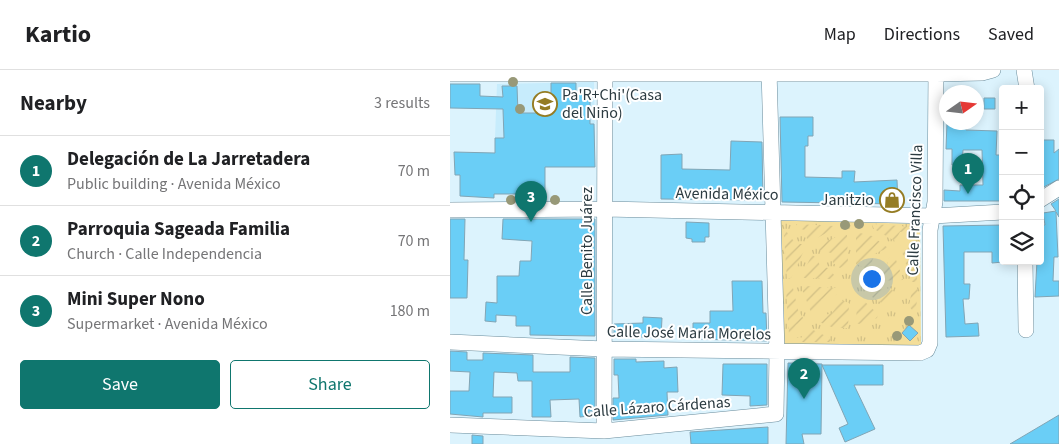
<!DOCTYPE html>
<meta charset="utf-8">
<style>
:root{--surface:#fff;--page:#f2f2f2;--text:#202124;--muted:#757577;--line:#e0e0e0;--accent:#0f766e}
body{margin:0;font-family:"Source Sans 3",sans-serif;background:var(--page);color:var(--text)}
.controls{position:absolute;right:15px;top:15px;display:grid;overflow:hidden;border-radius:5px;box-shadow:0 2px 12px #0003}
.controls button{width:45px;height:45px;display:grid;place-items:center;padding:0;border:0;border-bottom:1px solid var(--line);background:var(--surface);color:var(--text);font:25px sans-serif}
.compass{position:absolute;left:489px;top:15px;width:45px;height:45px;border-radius:50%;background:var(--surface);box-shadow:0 2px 12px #0003;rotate:76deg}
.you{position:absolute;left:421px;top:208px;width:18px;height:18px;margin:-12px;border:4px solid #fff;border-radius:50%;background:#1a73e8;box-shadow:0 0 0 8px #1a73e833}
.badge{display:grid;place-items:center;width:32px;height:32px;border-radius:50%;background:var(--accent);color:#fff;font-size:16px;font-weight:700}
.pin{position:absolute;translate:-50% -41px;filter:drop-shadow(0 1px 2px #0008)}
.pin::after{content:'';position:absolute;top:26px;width:18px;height:15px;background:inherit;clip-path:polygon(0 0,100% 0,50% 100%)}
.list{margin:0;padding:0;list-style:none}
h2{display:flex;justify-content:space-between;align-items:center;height:65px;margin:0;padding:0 20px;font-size:21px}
h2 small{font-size:16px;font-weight:400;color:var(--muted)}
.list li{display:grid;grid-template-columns:32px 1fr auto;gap:15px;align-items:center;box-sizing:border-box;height:70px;padding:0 20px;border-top:1px solid var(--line)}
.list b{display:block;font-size:19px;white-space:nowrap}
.list p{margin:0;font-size:16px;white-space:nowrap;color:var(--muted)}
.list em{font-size:16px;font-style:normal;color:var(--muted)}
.actions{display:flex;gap:10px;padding:15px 20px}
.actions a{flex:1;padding:11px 0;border:1px solid var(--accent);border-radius:5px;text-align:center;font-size:18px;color:var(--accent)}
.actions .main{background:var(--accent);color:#fff}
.icon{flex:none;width:28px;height:28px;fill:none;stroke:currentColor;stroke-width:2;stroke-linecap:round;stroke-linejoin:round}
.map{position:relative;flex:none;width:609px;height:374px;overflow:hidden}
header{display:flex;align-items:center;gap:30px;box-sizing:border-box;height:70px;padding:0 25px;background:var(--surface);border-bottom:1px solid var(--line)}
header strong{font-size:24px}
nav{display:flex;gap:28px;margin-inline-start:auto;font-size:18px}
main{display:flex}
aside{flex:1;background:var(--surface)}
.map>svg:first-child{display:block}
.built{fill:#c7ecfc}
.grass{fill:url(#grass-tufts)}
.garden{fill:url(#garden-furrows)}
.building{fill:#6acef6;stroke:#81a5b5}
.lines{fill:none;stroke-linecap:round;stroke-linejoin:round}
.minor-casing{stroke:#698c9c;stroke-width:16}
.minor{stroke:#fff;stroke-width:15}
.tree{fill:#989978}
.labels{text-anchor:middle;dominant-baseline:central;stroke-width:4;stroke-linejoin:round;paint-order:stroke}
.poi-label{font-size:16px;fill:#2c3b41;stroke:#fff;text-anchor:start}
.street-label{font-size:16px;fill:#2c3b41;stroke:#fff}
</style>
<header>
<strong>Kartio</strong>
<nav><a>Map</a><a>Directions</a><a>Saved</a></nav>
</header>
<main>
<aside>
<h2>Nearby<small>3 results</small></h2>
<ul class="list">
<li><span class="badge">1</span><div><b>Delegación de La Jarretadera</b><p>Public building · Avenida México</p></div><em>70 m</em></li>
<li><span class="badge">2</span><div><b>Parroquia Sageada Familia</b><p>Church · Calle Independencia</p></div><em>70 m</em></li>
<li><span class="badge">3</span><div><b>Mini Super Nono</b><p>Supermarket · Avenida México</p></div><em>180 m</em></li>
</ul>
<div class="actions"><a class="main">Save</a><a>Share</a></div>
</aside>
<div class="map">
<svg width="609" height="374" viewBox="0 0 609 374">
<defs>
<pattern id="grass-tufts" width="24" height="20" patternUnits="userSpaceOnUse" patternTransform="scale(1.25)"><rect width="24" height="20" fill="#f4de99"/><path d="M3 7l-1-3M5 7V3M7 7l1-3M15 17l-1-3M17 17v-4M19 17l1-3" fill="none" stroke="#d1bf85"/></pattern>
<pattern id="garden-furrows" width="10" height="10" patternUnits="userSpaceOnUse" patternTransform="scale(1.25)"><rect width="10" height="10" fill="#f4de99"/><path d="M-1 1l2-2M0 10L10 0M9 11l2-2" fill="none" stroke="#d1bf85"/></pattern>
</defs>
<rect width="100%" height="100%" fill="#dcf3fd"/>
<!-- built -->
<path class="built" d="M144,12L145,68H45L47,14Z"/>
<!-- grass -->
<path class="grass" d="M330,150L470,154L471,276H333Z"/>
<!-- garden -->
<path class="garden" d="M346,154L384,156L385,158L362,171L357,169L355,160L346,158Z
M424,154L461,157L458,161L450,162L445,171L424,159L422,155Z
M336,161L346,174H353L356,178C349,188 347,199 341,208L337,209L334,166Z
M406,162L422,166L438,178L424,184L422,192L415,198L406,194Z
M468,164L467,212H462L450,176L459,175Z
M391,165H397L398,194L390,198L383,193L381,183L366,179L372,173Z
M444,184L453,210L423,211L420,205L428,198L437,195L438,189Z
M362,185L367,188L370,196L378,198L385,206L381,209L354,208L352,204Z
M338,216L343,218L348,240L355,251L346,255L342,264L339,265L336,220Z
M356,216L386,218L387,224L380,229H372L368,240L362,245L352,219Z
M441,218L443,221L436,236L419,225L420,221Z
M465,218L468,220L466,239L462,240L459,236L462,220Z
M391,230L399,233L398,258H384L369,252L372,246L382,243Z
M413,230L428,244L427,248L409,254L406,253L407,233Z
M359,258L380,268L381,272H347L346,268L355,267Z"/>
<!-- building -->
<path class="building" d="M101,13H126V22H140V54H144L145,97H95V127L66,124H44V128L10,126V105H5L4,82L45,83V68H54L53,39L0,38V14H30V26L53,27L52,16H67L68,43H101Z
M534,28H545V39H534Z
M330,47H363V66H358V76H355V107L392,108V101H405L404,112L447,110L448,134L332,132Z
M497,52H516V60L547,61L546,85H553V131H494V120L510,121V115H533L532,80H513L512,95H502V79H496Z
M590,70H604V83L609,79V109L590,119Z
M281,71L312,72L313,130L211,129V85L232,84V99L280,100Z
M609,129V147L606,142L608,187H604L603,211H609V226L585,227L587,191H590V155H595L593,143L606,141L601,134Z
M0,149H15L14,190H18L17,228H0Z
M53,149H145V266L80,265V256H66V246L46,245V252L35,251L36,232L47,233V206H69L70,191H81L82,171L52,169Z
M236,152L259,153V167H255V172H242V169L236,168Z
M553,155V192L542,193V182H514V214H520L519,229H513L515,254L528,253L529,266L496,267L493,156Z
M282,211H312L313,243H316L317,271L243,269V253H260V241H283Z
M193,247L212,248L211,267H164V254L193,253Z
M459,255L468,263L460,271L452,263Z
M0,281L17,282V290H33V283L83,285V302H120V287L145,288V341H139V346L130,347L129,329L100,330L101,347H82V311H68L67,303L44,302L43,327H62V343H33V347L0,344V321H19L20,302L0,301Z
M164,289H186V292L214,291V298L227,297L228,322H217L218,345L163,350V328H169L168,305H164Z
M338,293L372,294L371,364H352L354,374H336Z
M273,294H317V335L300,336V326L272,325Z
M372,295H433V315H404L425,359L395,372L389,358L398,354Z
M609,345V374H560Z
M318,357V374H241L240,362Z
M22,365L33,366V374H22Z"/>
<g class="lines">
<defs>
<path id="minor" d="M574,0L577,19
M0,4H486L532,3L543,0
M590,130L609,118
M0,140L155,139L483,146L553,142
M575,191L576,260
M0,272L154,279L470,283L477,280L480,273V160L485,132L486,0
M0,355L154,361L326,344L327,282L319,0
M154,361L155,0"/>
</defs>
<!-- minor casing -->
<use href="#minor" class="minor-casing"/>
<!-- minor -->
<use href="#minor" class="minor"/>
</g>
<!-- trees -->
<g class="tree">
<circle cx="63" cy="12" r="5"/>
<circle cx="70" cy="39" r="5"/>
<circle cx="80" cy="129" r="5"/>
<circle cx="61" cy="130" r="5"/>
<circle cx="105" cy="130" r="5"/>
<circle cx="409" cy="154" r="5"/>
<circle cx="395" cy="155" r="5"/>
<circle cx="459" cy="251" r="5"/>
<circle cx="447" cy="266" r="5"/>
</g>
<!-- icons -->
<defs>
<symbol id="school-ring" viewBox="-11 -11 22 22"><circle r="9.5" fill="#fff" stroke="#957c23" stroke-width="1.5"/><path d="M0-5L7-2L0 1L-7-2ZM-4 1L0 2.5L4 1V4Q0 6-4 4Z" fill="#957c23"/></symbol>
<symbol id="shop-ring" viewBox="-11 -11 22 22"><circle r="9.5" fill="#fff" stroke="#957c23" stroke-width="1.5"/><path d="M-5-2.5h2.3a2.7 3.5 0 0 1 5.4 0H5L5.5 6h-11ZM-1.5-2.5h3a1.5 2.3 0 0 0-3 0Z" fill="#957c23"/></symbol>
</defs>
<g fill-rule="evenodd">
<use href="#school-ring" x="81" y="20" width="28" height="28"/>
<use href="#shop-ring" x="428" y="116" width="28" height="28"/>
</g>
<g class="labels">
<!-- poi labels -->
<g class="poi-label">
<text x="112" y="25">Pa'R+Chi'(Casa<tspan x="112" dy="18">del Niño)</tspan></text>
<text x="424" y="130" text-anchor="end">Janitzio</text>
</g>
<!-- street labels -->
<g class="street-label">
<text transform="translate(277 124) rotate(1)">Avenida México</text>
<text transform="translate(465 140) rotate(-88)">Calle Francisco Villa</text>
<text transform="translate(137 181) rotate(-90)">Calle Benito Juárez</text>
<text transform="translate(239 263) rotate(1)">Calle José María Morelos</text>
<text transform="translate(207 337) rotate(-4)">Calle Lázaro Cárdenas</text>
</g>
</g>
</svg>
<div class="controls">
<button>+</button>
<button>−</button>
<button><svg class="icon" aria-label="locate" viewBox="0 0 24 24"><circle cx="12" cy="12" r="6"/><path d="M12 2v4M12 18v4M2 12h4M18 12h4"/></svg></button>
<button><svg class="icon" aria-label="layers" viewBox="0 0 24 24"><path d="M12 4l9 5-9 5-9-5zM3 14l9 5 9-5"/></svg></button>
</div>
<svg class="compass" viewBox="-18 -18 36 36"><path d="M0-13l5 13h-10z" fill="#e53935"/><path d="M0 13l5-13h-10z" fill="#757577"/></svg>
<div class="you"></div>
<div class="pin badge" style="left:518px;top:124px">1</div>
<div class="pin badge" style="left:354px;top:329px">2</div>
<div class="pin badge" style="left:81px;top:152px">3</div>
</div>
</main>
